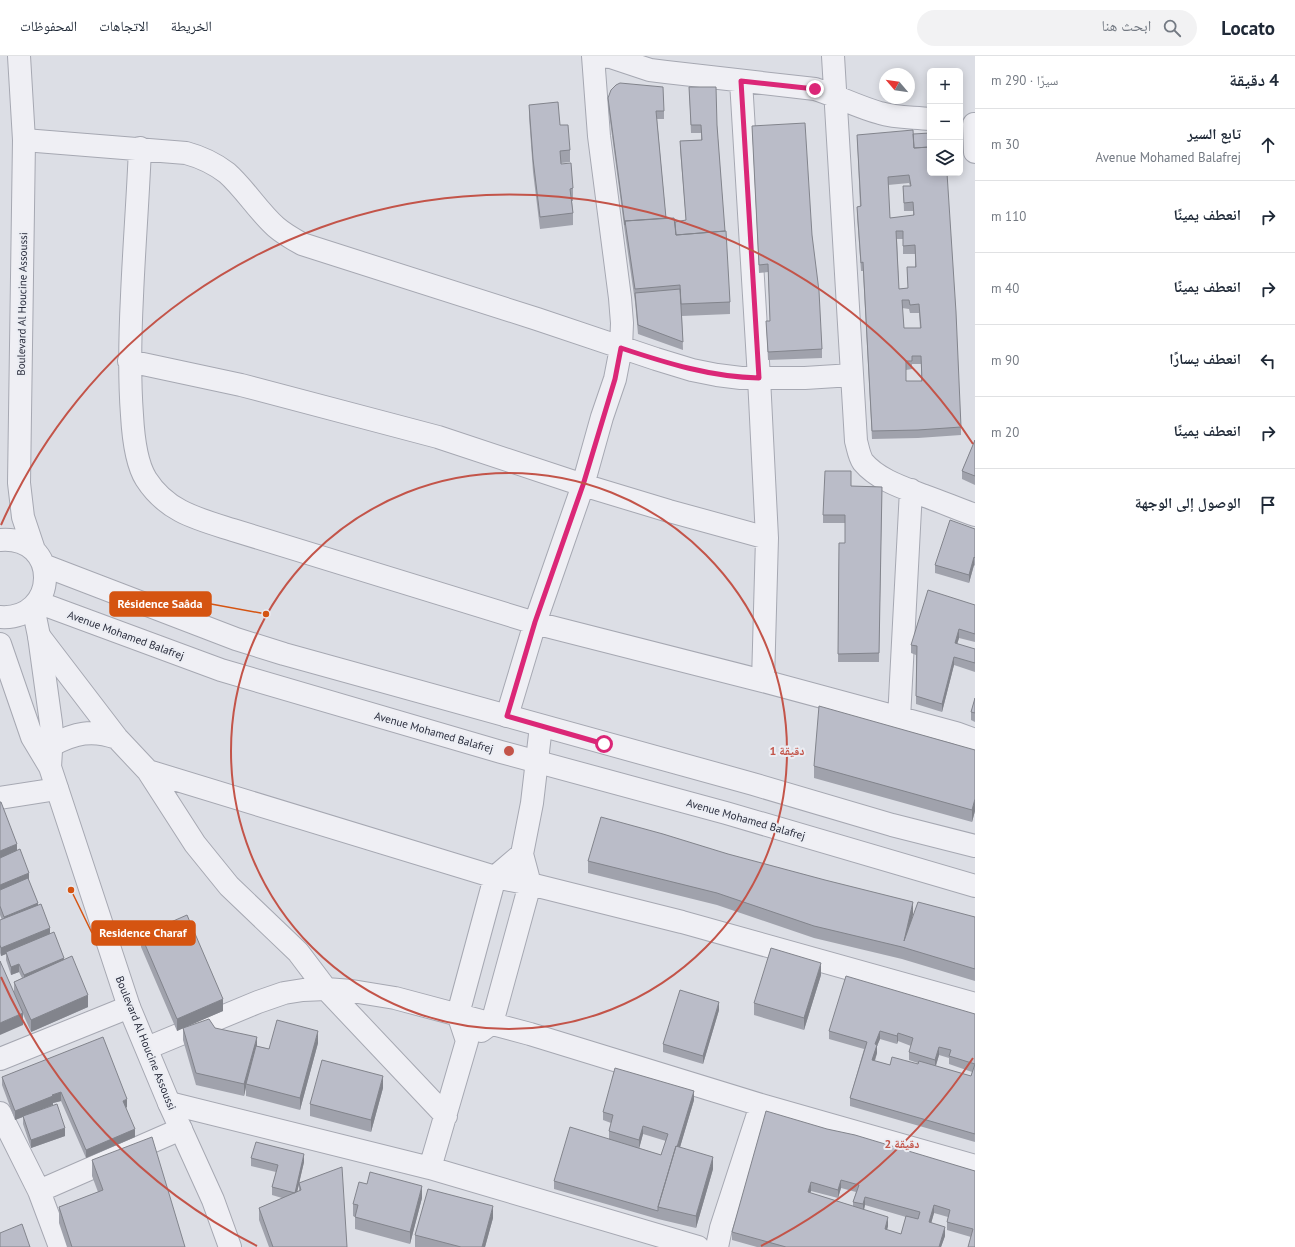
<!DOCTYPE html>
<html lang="ar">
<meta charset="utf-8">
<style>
:root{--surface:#fff;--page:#f2f2f3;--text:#1f2937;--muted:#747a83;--line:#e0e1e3}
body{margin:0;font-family:"PT Sans","Noto Naskh Arabic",sans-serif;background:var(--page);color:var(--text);direction:rtl}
.controls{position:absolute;right:12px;top:12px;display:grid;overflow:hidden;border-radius:6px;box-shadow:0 2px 10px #0003}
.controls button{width:36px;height:36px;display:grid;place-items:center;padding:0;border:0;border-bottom:1px solid var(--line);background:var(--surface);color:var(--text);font:20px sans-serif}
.compass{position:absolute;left:879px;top:12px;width:36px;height:36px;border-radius:50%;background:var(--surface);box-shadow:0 2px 10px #0003;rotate:299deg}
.stop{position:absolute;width:12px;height:12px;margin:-9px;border:3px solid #db2777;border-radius:50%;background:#fff}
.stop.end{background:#db2777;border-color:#fff;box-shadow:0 1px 4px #0008}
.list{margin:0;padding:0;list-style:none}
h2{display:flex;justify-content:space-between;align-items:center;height:52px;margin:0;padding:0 16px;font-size:17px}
h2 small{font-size:13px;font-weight:400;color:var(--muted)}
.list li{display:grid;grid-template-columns:26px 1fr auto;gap:12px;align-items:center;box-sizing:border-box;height:72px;padding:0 16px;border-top:1px solid var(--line)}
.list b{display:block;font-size:15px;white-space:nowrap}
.list p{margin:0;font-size:13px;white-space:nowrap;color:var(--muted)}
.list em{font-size:13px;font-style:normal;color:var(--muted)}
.icon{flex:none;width:22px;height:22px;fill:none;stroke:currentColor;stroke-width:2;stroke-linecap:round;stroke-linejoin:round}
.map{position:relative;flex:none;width:975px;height:1191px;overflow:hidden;direction:ltr}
header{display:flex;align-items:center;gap:24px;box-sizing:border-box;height:56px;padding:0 20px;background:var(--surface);border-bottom:1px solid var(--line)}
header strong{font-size:19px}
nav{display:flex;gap:22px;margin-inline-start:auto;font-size:14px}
.search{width:280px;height:36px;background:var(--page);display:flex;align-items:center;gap:10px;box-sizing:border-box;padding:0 14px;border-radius:22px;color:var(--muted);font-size:15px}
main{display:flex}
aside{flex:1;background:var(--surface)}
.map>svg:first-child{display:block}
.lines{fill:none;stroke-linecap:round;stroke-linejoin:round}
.minor-casing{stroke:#a6a8b2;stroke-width:24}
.tertiary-casing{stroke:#a6a8b2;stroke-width:24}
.minor{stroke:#efeff4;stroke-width:22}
.tertiary{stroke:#efeff4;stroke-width:22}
.wall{fill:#a0a2ac;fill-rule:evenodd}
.shaded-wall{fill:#82848c}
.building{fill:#babcc8;stroke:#82848c;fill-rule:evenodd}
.route{stroke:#db2777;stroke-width:5}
.ring{fill:none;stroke:#c35449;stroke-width:2}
.labels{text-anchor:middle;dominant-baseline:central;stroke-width:4;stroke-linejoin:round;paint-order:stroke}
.street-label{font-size:11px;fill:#272a3a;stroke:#ebedf3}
.centre{fill:#c35449;stroke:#ebedf3;stroke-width:2}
.ring-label{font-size:12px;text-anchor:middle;font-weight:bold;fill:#c35449;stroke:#ebedf3;stroke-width:4;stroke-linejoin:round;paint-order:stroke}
.leader{fill:none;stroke:#d55411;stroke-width:1.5}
.callout-dot{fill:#d55411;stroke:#ebedf3;stroke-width:1.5}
.callout{fill:#d55411;stroke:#d55411;stroke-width:1.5}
.callout-label{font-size:12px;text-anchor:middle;font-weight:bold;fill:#fff}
</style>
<header>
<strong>Locato</strong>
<div class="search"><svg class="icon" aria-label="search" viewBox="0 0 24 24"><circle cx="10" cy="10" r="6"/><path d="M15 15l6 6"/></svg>ابحث هنا</div>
<nav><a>الخريطة</a><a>الاتجاهات</a><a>المحفوظات</a></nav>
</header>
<main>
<aside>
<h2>4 دقيقة<small>سيرًا · 290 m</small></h2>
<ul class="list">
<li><svg class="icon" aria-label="ahead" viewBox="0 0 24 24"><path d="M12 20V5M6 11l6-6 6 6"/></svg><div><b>تابع السير</b><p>Avenue Mohamed Balafrej</p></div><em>30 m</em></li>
<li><svg class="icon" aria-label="right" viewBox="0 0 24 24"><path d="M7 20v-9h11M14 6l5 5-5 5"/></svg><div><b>انعطف يمينًا</b></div><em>110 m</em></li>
<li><svg class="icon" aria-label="right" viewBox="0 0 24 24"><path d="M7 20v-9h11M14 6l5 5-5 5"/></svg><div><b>انعطف يمينًا</b></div><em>40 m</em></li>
<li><svg class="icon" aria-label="left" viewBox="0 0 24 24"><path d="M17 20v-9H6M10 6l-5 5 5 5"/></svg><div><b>انعطف يسارًا</b></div><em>90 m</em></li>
<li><svg class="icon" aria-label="right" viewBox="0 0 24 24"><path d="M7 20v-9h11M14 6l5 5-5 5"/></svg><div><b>انعطف يمينًا</b></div><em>20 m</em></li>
<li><svg class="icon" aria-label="arrive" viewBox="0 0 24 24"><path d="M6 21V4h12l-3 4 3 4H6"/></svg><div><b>الوصول إلى الوجهة</b></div></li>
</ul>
</aside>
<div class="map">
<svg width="975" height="1191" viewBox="0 0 975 1191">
<rect width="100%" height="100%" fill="#dcdee5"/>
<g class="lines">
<defs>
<path id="minor" d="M593,0L611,1L650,14L666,16L815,33C837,40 858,51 880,57C896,62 914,61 930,63
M833,0L856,385C858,392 859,400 863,406C878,424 904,432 925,440C942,446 958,453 975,459
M741,25L759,322L767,482L763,625
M974,68L975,96
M24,84L186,97C201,101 214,107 227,117C245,133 258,155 276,171C284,178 293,183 302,188L537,263L656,303L692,314L717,319L741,322H805L852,319
M140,92C138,142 134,191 132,240C130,280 129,319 132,359C133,377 136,407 146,423C167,456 198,463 233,474L535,567L763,625L956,677L975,684
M129,305L241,329L438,381L583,429L669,455L767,482
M39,580L117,682L148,715L195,788L229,830L298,896L326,933L446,1060
M507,660L535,567L583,429L602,361L615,323L621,292L622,267L620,242L599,80L593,0
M899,663L911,434
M52,689C75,677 92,673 117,682
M148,715L495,821L530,828L682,866L975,948
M0,742L57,733
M481,975L492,967L530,828L522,798L532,747L541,670
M147,992L258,946L284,937L303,934L326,933L352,935L395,942L530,978L761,1049L975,1110
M0,1003L129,951
M169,1047L430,1112L698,1191
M0,1057L39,1135L60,1191
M430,1112L467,985L458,958L495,821L522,798
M39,1135L181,1073
M717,1191L721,1172L761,1049"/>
<path id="tertiary" d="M19,0L24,84L19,427L23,461L34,494
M0,484C61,479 59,565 0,561
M43,509L236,583L284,598L753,728L892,769L975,790
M37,546L221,614L501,696L726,757L975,830
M33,551L39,580L51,667L52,678L50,711
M0,588L32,681L50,711L129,951L169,1047L213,1144L230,1191"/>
</defs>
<!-- minor casing -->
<use href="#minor" class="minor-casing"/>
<!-- tertiary casing -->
<use href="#tertiary" class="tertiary-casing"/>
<!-- minor -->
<use href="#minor" class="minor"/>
<!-- tertiary -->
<use href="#tertiary" class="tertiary"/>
</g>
<!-- wall -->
<path class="wall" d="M689,31L717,69L730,246V258L682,260L683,294L638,278L635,246L625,177L608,50V42L664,55V63H657L666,162L675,166L686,164L680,93V85L701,84V77H691Z
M529,49L560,69L570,94V106L561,107L573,132V145H572L573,157V169L540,173L533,116L529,61Z
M752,70L812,179L822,293V302L768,304L766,265H770L768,216L759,217Z
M913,78L961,371V379L918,382L872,383L863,215H861L857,159V151L860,150L857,79ZM909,127L910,130H903L904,155H913V160L890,162L888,129ZM897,183H903V198H915V211H907L908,232L899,233ZM902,252L909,253L910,257H919L920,272H904ZM912,308H921V325H906V314L912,313Z
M975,384V429L962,423V415Z
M851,430L882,431L879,606H838L839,487H845V467H823V459Z
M975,473V510L974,509L969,527L935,517V509Z
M975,549V586L959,582L957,588L975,593V616L954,609L942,656L916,648V599L911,597V589Z
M975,642V666L971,664V656Z
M975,694V755L972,766L814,722V710Z
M0,746L17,795L29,825L38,849L50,877L64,904L88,951L31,976L23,958V969L14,937V926L22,922L19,916L11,919L6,904V898L1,900L0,897V864H2L0,859Z
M588,805L913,858L912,863L975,861V925L902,903L814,882L717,849L588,817Z
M141,879L223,955L187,970L215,972L257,990L269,993L318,987L300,1054L246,1040V1031L244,1040L196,1029L183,984V972L177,975L141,891Z
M821,919L804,974L754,959V947Z
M719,954L703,1008L663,996V988Z
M975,958V1086L850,1050V1042L864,993L829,983V975ZM880,983L897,988L898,985L911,990L909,996V1004L918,1007V1008L890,1009L875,1005L877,997V990ZM939,999L949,1002V1008L972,1016L971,1020L936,1010Z
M2,1021L127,1051L126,1052L135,1081L86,1102L61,1045L53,1047V1049L41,1053L65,1080L31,1092L23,1068V1061L15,1064L2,1029Z
M383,1032L371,1076L310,1060V1048Z
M694,1044L680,1091L713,1113L696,1172L658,1163L554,1133V1125L609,1083V1075L611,1067L603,1064V1056ZM643,1078L666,1085L661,1099L639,1092Z
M827,1073L975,1115V1191L971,1181L947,1174V1166L948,1161L934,1157L931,1167L945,1180L941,1191H757L732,1184V1176ZM841,1132L856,1136L853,1146V1150L810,1137L811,1135L838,1142ZM865,1149L906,1161L901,1178L887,1174L888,1170L864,1154Z
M251,1102L304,1106L299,1127L347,1191H269L259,1164V1152L282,1142L272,1139V1131L276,1116L251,1110ZM299,1129V1135L297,1136Z
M92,1104L185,1191H67L59,1167V1151L98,1136L92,1120Z
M422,1142L410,1188L355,1173V1161L353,1160V1148Z
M493,1162L485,1191H415V1179Z"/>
<!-- shaded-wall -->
<path class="shaded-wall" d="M974,501V509L969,527V519Z
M959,573V582L955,595V587Z
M954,601V609L942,656V648Z
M975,743V755L972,766V754Z
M17,788V800L0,807V795Z
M29,817V825L0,837V829Z
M913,846V858L905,892L904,885Z
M38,847V855L4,869V861Z
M50,872V880L6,896V898L1,900V892Z
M64,902V911L24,927V919Z
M821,907V919L804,974V962Z
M19,908V916L11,919V911Z
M88,939V951L31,976V964Z
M223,943V955L177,975V963Z
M719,946V954L703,1008V1000Z
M23,957V969L0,979V967Z
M318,975V987L300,1054V1042Z
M880,975V983L877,990V997L872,1012V1004L875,988Z
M898,977V985L897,988V980Z
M257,981V993L246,1028V1031L244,1040V1028Z
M939,991V999L935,1012V1004Z
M383,1020V1032L371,1076V1064Z
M694,1035V1044L662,1152L659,1151Z
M61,1036V1045L53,1047V1049L15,1064V1055L52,1039Z
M127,1043V1051L123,1053V1045Z
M643,1070V1078L639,1093V1084Z
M65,1072V1080L31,1092V1084Z
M135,1073V1081L86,1102V1094Z
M304,1098V1106L295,1145V1137Z
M713,1101V1113L696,1172V1160Z
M841,1124V1132L838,1142V1134Z
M811,1126V1135L808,1144V1136Z
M422,1130V1142L410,1188V1176Z
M865,1141V1149L863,1157V1148Z
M934,1149V1157L929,1175V1166Z
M493,1150V1162L485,1191H482Z
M888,1161V1170L885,1181V1173Z
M945,1171V1180L941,1191H939Z"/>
<!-- building -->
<path class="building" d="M620,27L663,31L664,55H656L666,162L625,165V169L608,42L611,34L616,29Z
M689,31H716L717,69L725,175L676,179L675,166L686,164L680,85L702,84L701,69H691Z
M558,46L560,69H568L570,94L560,95L561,108L571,107L573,132L570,133L573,157L540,161L533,103L529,49Z
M805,67L812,179L819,235L822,293L768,296L766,265H770L768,208L759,209L752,70Z
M913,74L914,92L930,91V117H947L956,256L961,371L918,374L872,375L863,206L861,207L857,151L861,150L857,79ZM909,119L911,130H903L904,147L913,146L914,159L890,162L888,121ZM896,175H903V190L915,189L916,211H907L908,232L899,233ZM902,244H909L910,249L919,248L921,272H904ZM912,300H921L922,325H906V305H912Z
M930,77V91L914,92L913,78Z
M674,162L676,179L726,175L730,246L681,248L680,229L635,233L625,165Z
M680,233L683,286L638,269L635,237Z
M975,384V420L962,415Z
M825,415H851V430L882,431L879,597L838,598L839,487H845V459H823Z
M950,464L975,473V502L974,501L969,519L935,509Z
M928,534L975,549V578L959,573L955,587L975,593V607L954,601L942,648L916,640L917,590L911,589Z
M975,642V657L971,656Z
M819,650L975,694V743L972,754L814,710Z
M0,746H1L17,788L0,795Z
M601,761L663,778L728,798L825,824L913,846L904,885L918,846L975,861V913L902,891L814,870L717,837L588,805Z
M20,793L29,817L0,829V802Z
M28,822L38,847L4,861L0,850V834Z
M41,848L50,872L1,892L0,889V864Z
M187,859L223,943L177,963L141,879Z
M54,876L64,902L24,919L19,908L11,911L6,896Z
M771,892L821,907L804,962L754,947Z
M72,900L88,939L31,964L14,926Z
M0,905L23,957L0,967Z
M846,920L975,958V1078L850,1042L867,986L829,975ZM880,975L897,980L898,977L913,982L909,996L935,1004L939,991L951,994L949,1000L975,1008L971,1020L919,1005L918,1008L892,1001L890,1009L872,1004L877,989L875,988Z
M680,934L719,946L703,1000L663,988Z
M209,963L215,972L257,981L244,1028L196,1017L183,972Z
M277,964L318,975L300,1042L246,1028L256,990L269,993Z
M103,981L127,1043L123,1045L135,1073L86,1094L61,1036L52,1039L53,1040L15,1055L2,1021Z
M322,1004L383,1020L371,1064L310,1048Z
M615,1012L694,1035L677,1091L676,1090L658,1151V1155L554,1125L570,1071L661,1099L668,1078L643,1070L639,1084L609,1075L613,1059L603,1056Z
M57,1048L65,1072L31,1084L23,1060Z
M766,1055L827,1073L855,1079L975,1115V1191H968L973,1173L947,1166L950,1154L934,1149L929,1166L945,1171L939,1191H786L732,1176ZM841,1124L859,1129L853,1146L863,1148L865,1141L920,1156L918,1163L906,1160L901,1178L885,1173L888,1161L808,1136L811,1126L838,1134Z
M152,1081L185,1191H72L59,1151L103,1134L92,1104Z
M256,1086L304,1098L295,1137L272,1131L278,1109L251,1102Z
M676,1090L713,1101L696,1160L658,1151Z
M342,1111L347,1191H273L259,1152L301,1134L299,1127Z
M370,1116L422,1130L410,1176L355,1161L358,1149L353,1148L359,1126L367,1128Z
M428,1133L493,1150L482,1191H461L415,1179Z
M22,1168L30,1191H0V1177Z"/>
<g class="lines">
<!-- route -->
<path class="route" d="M604,688L507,660L535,566L583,429L615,323L621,292C666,307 711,321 759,322L741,25L815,33"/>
</g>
<!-- distance rings -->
<g class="ring">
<circle cx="509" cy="695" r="278"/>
<path d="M973 1002A556 556 0 0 1 761 1190M257 1190A556 556 0 0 1 1 921M1 469A556 556 0 0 1 973 388"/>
</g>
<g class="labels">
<!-- street labels -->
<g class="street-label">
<text transform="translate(22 248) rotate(-89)">Boulevard Al Houcine Assoussi</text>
<text transform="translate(126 579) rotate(20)">Avenue Mohamed Balafrej</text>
<text transform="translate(434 676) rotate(16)">Avenue Mohamed Balafrej</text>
<text transform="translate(746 763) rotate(16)">Avenue Mohamed Balafrej</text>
<text transform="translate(146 987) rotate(68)">Boulevard Al Houcine Assoussi</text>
</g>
</g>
<circle cx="509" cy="695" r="6" class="centre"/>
<g class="ring-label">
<text x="787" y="699">1 دقيقة</text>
<text x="902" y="1092">2 دقيقة</text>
</g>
<!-- callouts -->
<path class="leader" d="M266 558L211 548M71 834L92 877"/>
<g class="callout-dot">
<circle cx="266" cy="558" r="4"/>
<circle cx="71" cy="834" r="4"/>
</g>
<g class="callout">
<rect x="110" y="536" width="101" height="24" rx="4"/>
<rect x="92" y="865" width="103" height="24" rx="4"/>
</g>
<g class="callout-label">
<text x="160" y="552">Résidence Saâda</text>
<text x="143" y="881">Residence Charaf</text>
</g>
</svg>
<div class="controls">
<button>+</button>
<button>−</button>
<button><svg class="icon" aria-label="layers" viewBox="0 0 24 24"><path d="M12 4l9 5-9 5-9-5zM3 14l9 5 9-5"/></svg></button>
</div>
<svg class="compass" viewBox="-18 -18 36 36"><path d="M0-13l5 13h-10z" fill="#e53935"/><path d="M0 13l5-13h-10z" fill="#747a83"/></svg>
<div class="stop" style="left:604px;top:688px"></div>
<div class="stop end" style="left:815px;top:33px"></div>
</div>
</main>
